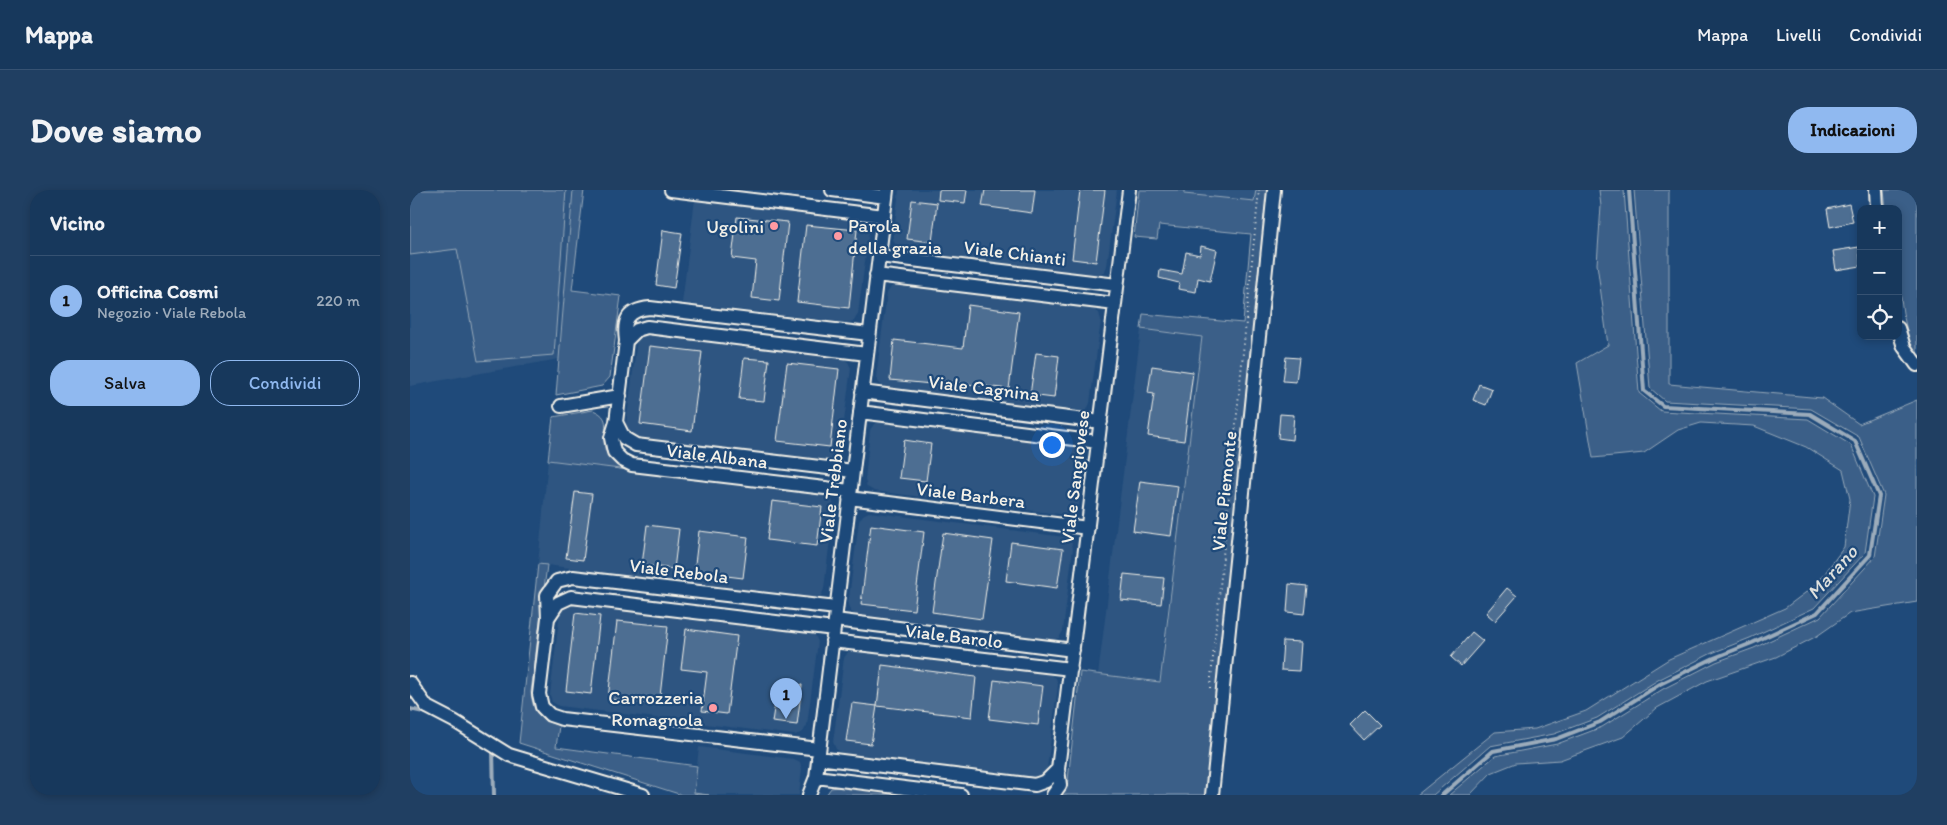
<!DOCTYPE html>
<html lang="it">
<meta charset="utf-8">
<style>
:root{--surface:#17385c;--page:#203f62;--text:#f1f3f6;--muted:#9eacbb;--line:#365272;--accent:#90b9f0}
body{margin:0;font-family:Itim,sans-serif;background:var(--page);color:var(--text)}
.controls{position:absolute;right:15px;top:15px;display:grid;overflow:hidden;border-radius:10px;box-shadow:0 2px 8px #0003}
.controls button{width:45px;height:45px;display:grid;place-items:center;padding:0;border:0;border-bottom:1px solid var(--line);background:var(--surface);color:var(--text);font:25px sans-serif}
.you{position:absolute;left:641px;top:254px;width:18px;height:18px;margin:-12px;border:4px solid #fff;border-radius:50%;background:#1a73e8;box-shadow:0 0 0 8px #1a73e833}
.badge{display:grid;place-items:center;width:32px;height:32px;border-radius:50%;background:var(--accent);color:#111;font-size:16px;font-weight:700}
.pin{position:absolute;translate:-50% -41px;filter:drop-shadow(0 1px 2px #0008)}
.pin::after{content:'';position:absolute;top:26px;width:18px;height:15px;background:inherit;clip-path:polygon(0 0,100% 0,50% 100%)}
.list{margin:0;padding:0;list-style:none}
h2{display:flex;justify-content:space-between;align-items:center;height:65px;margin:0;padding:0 20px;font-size:21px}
h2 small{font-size:16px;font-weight:400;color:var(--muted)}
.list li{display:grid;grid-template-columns:32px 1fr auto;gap:15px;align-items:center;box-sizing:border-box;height:90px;padding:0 20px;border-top:1px solid var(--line)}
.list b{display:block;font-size:19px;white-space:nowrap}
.list p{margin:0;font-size:16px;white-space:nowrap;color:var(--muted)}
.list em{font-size:16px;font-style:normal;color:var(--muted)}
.actions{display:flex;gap:10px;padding:15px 20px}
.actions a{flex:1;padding:11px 0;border:1px solid var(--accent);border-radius:20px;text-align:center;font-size:18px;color:var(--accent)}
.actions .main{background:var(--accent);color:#111}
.icon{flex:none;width:28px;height:28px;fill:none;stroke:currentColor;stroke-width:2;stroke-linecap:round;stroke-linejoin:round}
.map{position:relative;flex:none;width:1507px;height:605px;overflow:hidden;border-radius:20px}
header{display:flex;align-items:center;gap:30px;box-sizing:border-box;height:70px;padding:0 25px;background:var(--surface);border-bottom:1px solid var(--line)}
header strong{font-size:24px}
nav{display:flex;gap:28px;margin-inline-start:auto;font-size:18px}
.intro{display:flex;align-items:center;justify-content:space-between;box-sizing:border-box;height:120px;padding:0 30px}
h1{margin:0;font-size:35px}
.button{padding:12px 22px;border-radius:20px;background:var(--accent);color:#111;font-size:18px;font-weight:700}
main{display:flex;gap:30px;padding:0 30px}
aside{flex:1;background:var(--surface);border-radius:20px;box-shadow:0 2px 8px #0003}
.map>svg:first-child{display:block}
.built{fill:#2d5581}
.green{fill:#3a5f88;stroke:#97a8b8}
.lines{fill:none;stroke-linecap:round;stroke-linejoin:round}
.stream{stroke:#9cacbb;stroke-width:4}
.building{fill:#4d6e92;stroke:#f4f1e8}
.minor-casing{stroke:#f4f1e8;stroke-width:16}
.path{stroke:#f4f1e8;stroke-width:2;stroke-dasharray:1 4;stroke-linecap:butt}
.minor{stroke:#1f4a7a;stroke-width:12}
.poi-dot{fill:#ff9aa2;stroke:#1f4a7a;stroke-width:2}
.labels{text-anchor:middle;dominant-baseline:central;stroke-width:4.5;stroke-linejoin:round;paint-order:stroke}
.poi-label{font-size:19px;fill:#f4f1e8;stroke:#1f4a7a;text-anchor:end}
.street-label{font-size:19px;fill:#f4f1e8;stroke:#1f4a7a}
.water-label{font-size:20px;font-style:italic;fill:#dee0dd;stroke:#1f4a7a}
</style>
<header>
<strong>Mappa</strong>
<nav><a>Mappa</a><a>Livelli</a><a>Condividi</a></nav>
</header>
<div class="intro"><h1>Dove siamo</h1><a class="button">Indicazioni</a></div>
<main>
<aside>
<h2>Vicino<small></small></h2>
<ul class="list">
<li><span class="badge">1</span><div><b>Officina Cosmi</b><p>Negozio · Viale Rebola</p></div><em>220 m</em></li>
</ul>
<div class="actions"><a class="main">Salva</a><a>Condividi</a></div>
</aside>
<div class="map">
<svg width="1507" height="605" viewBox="0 0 1507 605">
<rect width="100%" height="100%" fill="#1f4a7a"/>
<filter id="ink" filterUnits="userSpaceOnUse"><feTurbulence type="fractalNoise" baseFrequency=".02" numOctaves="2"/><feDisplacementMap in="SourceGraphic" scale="10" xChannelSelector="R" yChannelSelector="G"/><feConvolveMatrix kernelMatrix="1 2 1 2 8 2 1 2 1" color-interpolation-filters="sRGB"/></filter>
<g filter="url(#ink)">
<!-- built -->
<path class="built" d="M0,0H163L149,169L0,196Z
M489,0H707L697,76L694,83L686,85L492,61L486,57L483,49Z
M774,0H846L845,11L773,4Z
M285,9L451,30L456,34L459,41L448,124L444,131L436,133L272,113Z
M486,94L683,119L689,123L691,130L680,213L677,220L668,222L475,198L469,194L466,187L477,103L481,97Z
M731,139L792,147L749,492L688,485Z
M236,143L433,168L438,172L441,178L430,262L426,269L418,271L225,247L218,243L216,235L227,151L231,146Z
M469,232L666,256L672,260L674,267L669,316L665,323L657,325L464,301L457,297L455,290L460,240L464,234Z
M138,270L417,305L422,309L424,316L414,399L411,406L402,408L128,374Z
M459,322L655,347L661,351L663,358L653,441L649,448L641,450L448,426L441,422L438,415L449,331L453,325Z
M160,413L400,442L405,445L408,452L397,535L393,542L385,545L149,516L142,512L140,505L150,421L155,415Z
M443,459L640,484L646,488L648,495L637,578L634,585L625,587L432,563L426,559L423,552L434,468L438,462Z
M289,557L384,569L390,572L392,579L389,605H299L284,603Z"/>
<!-- green -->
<path class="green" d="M0,0H156L144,165L68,171L47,59L0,65Z
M163,0H174L162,100L211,106L200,187L192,196L146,205Z
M729,0H774V4L844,11L846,0H857L796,605H651L655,600L658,590L670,482L750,492L792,147L731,139L733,124L833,133L841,44L749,35L747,49L724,47Z
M1189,0H1214L1229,203L1251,221L1398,229L1441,255L1463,307L1455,363L1404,418L1340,448L1302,463L1248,490L1187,528L1144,544L1080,556L1023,605H1007L1085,542L1125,539L1176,521L1259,469L1375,418L1407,394L1434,357L1440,309L1433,280L1396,257L1344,236L1291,233L1268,240L1234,263L1183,268L1167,173L1198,155L1187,74L1191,16Z
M1224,0H1259V194L1412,208L1449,234L1507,210V412L1440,423L1407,446L1366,467L1297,491L1247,518L1213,547L1150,570L1106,573L1081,583L1060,605H1039L1085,566L1147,554L1192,537L1253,499L1306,472L1344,458L1410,427L1465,367L1474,305L1449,247L1401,219L1255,211L1240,198Z
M1474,0H1507V163H1502L1493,123L1488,88V19H1476Z
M183,220C206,229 189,244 196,262C200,270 210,276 218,280L138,270L143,227Z
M128,374L137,375L121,502C123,523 129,529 149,536L146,557L287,576L284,603L299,605H272L109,553Z
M429,597L490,604V605H416L421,598Z"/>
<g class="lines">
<!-- stream -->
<path class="stream" d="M0,519L18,523
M83,560L84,605
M1032,605L1083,561L1146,549L1190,532L1250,494L1304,468L1342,453L1407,423L1460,365L1469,306L1445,251L1400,224L1253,216L1234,201L1219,0"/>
</g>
<!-- building -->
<path class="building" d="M529,0H557L555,13L528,10Z
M575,0H625L622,23L572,16Z
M670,0H695L686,72L662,69Z
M502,10L527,13L522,52L497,49Z
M1439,14L1443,32L1420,37L1417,19Z
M327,27L378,32L369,111L342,108L346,71L322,68Z
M396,35L447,40L439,118L387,112Z
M253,40L272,43L264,98L246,95Z
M791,56L807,60L800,91L788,88L786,102L768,99L769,93L749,88L750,80L772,84L776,62L790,65Z
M1449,57L1451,76L1426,80L1423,61Z
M558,115L609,122L599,199L532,191V195L480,190L484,150L553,158Z
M240,156L292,162L282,241L230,234Z
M626,163L649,166L644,208L620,205Z
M876,167L889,168L886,192L873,191Z
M334,168L359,170L354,211L329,209Z
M377,173L429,179L420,257L367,251Z
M742,176L783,182L774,251L738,246L744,204L738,203Z
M1069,194L1082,199L1076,215L1063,210Z
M870,224L884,225L882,250L868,248Z
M494,250L521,254L516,291L489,288Z
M730,291L768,296L761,346L723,341Z
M165,302L182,304L173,370L156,368Z
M362,311L412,317L407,356L357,350Z
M237,335L269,339L264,379L232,375Z
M461,335L514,342L504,420L451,414Z
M289,341L338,347L333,388L284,382Z
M533,343L583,350L572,429L522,422Z
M601,352L653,359L647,398L596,391Z
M714,384L754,388L751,414L711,410Z
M879,394L897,396L894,424L877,422Z
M1097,398L1107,406L1085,431L1076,423Z
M165,423L190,426L181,504L156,501Z
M207,431L258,436L249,515L198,509Z
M276,439L327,446L317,524L292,521L297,482L271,479Z
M1062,442L1073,451L1051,476L1041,467Z
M873,451L891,452L889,481L871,480Z
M472,475L566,487L562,527L467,516Z
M584,490L633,496L628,535L579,529Z
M368,492L392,495L387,535L362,532Z
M442,513L467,516L461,554L436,551Z
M955,520L970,535L954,550L940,535Z"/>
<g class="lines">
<defs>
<path id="minor" d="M261,0L474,26
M422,0L476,7
M1466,0L1467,19
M469,66L707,95
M466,85L705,114
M1488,138L1494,157L1507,175
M216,151L227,140L237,137L457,164
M452,202L691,232
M151,216L210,206
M450,222L688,252
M206,232L214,248L226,255L443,281
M440,301L222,275L212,270L204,262L201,248L206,232L216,151C213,130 217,120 240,118L459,144
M439,308L678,338
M138,428L148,413L161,407L424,439
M425,430L663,460
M422,451L661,479
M0,493L17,517L44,531L99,565L233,605
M409,559L152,529L140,525L132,517L129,504L138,428L137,405L147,391L163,387L426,418
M408,568L625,595L636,591L648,579
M406,587L551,605
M399,605L406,587L477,0
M643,605L650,595L648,579L719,0
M802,605L864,0"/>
</defs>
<!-- minor casing -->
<use href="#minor" class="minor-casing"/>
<!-- path -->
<path class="path" d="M800,498L849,0"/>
<!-- minor -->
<use href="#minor" class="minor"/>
</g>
</g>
<!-- markers -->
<g class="poi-dot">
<circle cx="364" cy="36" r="5"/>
<circle cx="428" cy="46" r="5"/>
<circle cx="303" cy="518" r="5"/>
</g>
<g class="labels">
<!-- poi labels -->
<g class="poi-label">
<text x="438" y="35" text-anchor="start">Parola<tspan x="438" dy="22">della grazia</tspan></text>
<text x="354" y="36">Ugolini</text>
<text x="293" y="507">Carrozzeria<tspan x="293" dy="22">Romagnola</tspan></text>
</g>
<!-- street labels -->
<g class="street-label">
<text transform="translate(605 63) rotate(7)">Viale Chianti</text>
<text transform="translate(574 198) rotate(7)">Viale Cagnina</text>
<text transform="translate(307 266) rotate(7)">Viale Albana</text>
<text transform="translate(665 287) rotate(-83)">Viale Sangiovese</text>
<text transform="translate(423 291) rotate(-83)">Viale Trebbiano</text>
<text transform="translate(814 301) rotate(-84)">Viale Piemonte</text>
<text transform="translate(561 305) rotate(7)">Viale Barbera</text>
<text transform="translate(269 381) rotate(7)">Viale Rebola</text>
<text transform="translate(544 446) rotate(7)">Viale Barolo</text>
</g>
<!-- water labels -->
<g class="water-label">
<text transform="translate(1422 382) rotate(-48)">Marano</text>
</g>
</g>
</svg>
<div class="controls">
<button>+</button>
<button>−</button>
<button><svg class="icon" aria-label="locate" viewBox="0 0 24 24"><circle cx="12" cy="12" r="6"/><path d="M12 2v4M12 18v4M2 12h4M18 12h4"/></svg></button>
</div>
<div class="you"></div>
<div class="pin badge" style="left:376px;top:529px">1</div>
</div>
</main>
